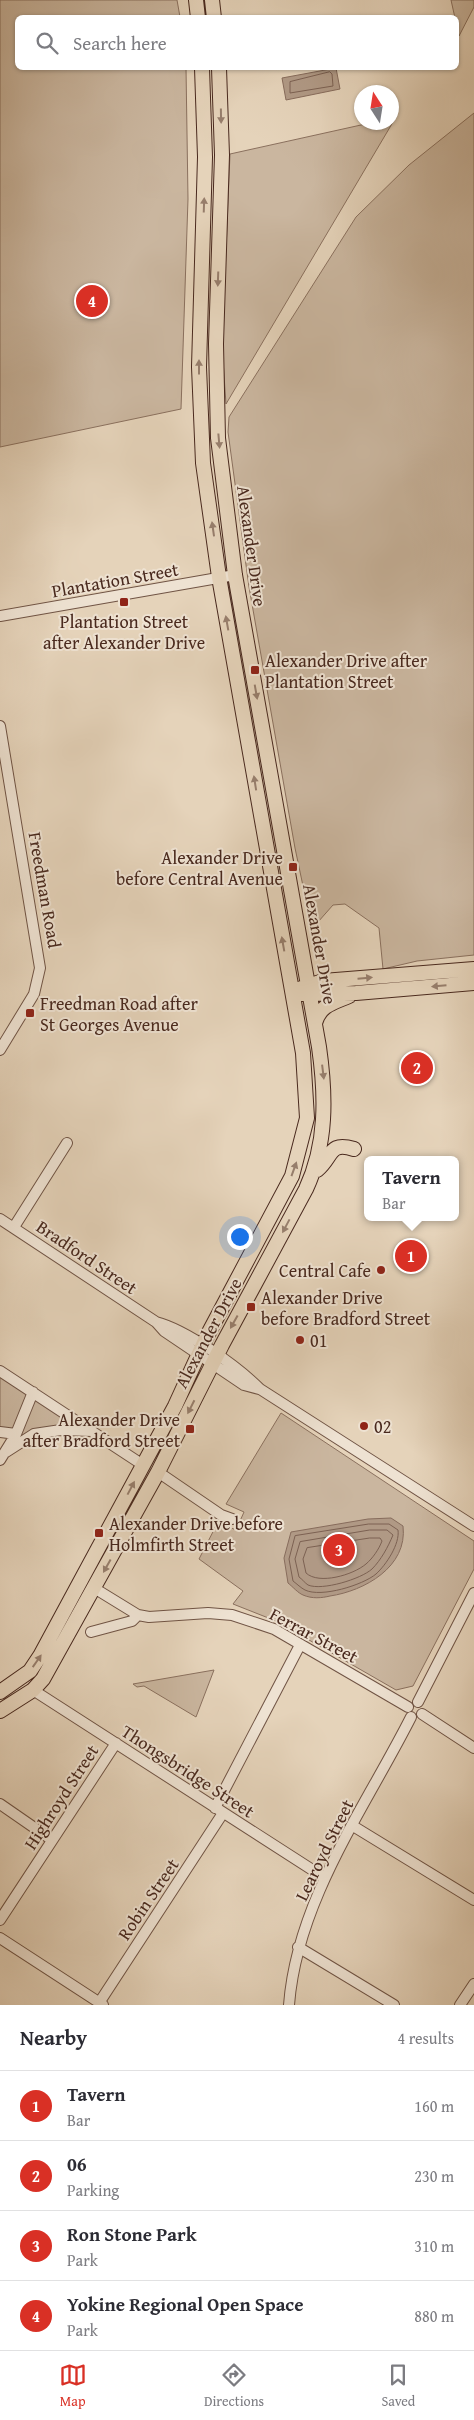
<!DOCTYPE html>
<style>
:root{--surface:#fff;--page:#f2f2f3;--text:#2b2b33;--muted:#7c7c81;--line:#e1e1e2;--accent:#d93025}
body{margin:0;font-family:"Gentium Book Plus",serif;background:var(--page);color:var(--text)}
.compass{position:absolute;left:354px;top:85px;width:45px;height:45px;border-radius:50%;background:var(--surface);box-shadow:0 1px 4px #0004;rotate:348deg}
.you{position:absolute;left:239px;top:1236px;width:18px;height:18px;margin:-12px;border:4px solid #fff;border-radius:50%;background:#1a73e8;box-shadow:0 0 0 8px #1a73e833}
.badge{display:grid;place-items:center;width:32px;height:32px;border-radius:50%;background:var(--accent);color:#fff;font-size:16px;font-weight:700}
.pin{position:absolute;translate:-50% -50%;border:2px solid #fff;box-shadow:0 1px 5px #0006}
.popup{position:absolute;left:364px;top:1156px;width:95px;height:65px;box-sizing:border-box;display:grid;place-content:center;border-radius:8px;background:var(--surface);filter:drop-shadow(0 1px 4px #0005);font-size:16px;white-space:nowrap;color:var(--muted)}
.popup b{font-size:19px;color:var(--text)}
.popup::after{content:'';position:absolute;left:50%;top:100%;margin-left:-10px;border:10px solid transparent;border-top-color:var(--surface)}
.list{margin:0;padding:0;list-style:none}
h2{display:flex;justify-content:space-between;align-items:center;height:65px;margin:0;padding:0 20px;font-size:21px}
h2 small{font-size:16px;font-weight:400;color:var(--muted)}
.list li{display:grid;grid-template-columns:32px 1fr auto;gap:15px;align-items:center;box-sizing:border-box;height:70px;padding:0 20px;border-top:1px solid var(--line)}
.list b{display:block;font-size:19px;white-space:nowrap}
.list p{margin:0;font-size:16px;white-space:nowrap;color:var(--muted)}
.list em{font-size:16px;font-style:normal;color:var(--muted)}
.icon{flex:none;width:28px;height:28px;fill:none;stroke:currentColor;stroke-width:2;stroke-linecap:round;stroke-linejoin:round}
.map{position:relative;flex:none;width:474px;height:2005px;overflow:hidden}
.search{position:absolute;background:var(--surface);box-shadow:0 1px 4px #0004;left:15px;right:15px;top:15px;height:55px;display:flex;align-items:center;gap:12px;box-sizing:border-box;padding:0 18px;border-radius:8px;color:var(--muted);font-size:19px}
.sheet{height:345px;background:var(--surface)}
nav{display:flex;justify-content:space-around;align-items:center;box-sizing:border-box;height:70px;border-top:1px solid var(--line);background:var(--surface);font-size:14px;color:var(--muted)}
nav a{display:grid;justify-items:center;gap:2px}
nav .on{color:var(--accent)}
.map>svg:first-child{display:block}
.green{fill:#cab69f;stroke:#8a705e}
.water{fill:#b09985;stroke:#876c5c}
.lines{fill:none;stroke-linecap:round;stroke-linejoin:round}
.shore{stroke:#7c6152;stroke-width:1}
.minor-casing{stroke:#705445;stroke-width:12}
.major-casing{stroke:#49291e;stroke-width:16}
.minor{stroke:#eee2d2;stroke-width:10}
.major{stroke:#e5d3ba;stroke-width:14}
.oneway{fill:#977e6c}
.poi-dot{fill:#8f2418;stroke:#eee2d2;stroke-width:2}
.labels{text-anchor:middle;dominant-baseline:central;stroke-width:4;stroke-linejoin:round;paint-order:stroke}
.street-label{font-size:18px;fill:#49291e;stroke:#eee2d2}
.poi-label{font-size:18px;fill:#49291e;stroke:#eee2d2;text-anchor:start}
</style>
<div class="map">
<svg width="474" height="2005" viewBox="0 0 474 2005">
<rect width="100%" height="100%" fill="#e5d3ba"/>
<filter id="stains"><feTurbulence type="fractalNoise" baseFrequency=".004" numOctaves="4"/><feColorMatrix values="0 0 0 0 .2 0 0 0 0 .09 0 0 0 0 .02 0 0 0 .5 -.17"/></filter>
<radialGradient id="worn" r=".72"><stop offset=".6" stop-color="#630" stop-opacity="0"/><stop offset="1" stop-color="#630" stop-opacity=".3"/></radialGradient>
<!-- green -->
<path class="green" d="M0,0H177L180,17L18,18V68H186L188,199L181,409L0,447Z
M451,0H474V7L459,36Z
M474,113V955L417,961L383,969L379,928L345,904L333,905L318,922L311,924L295,848L249,587L228,432L229,417L356,217L409,165Z
M396,117L226,404L222,346L230,154L370,123L392,122V118Z
M0,1371L92,1431L34,1434L6,1452L16,1434L0,1432Z
M281,1413L474,1541V1569L413,1686L396,1690L276,1621L233,1604L243,1591L199,1559L218,1522L236,1530L244,1512L226,1504Z
M214,1670L196,1717L144,1686L137,1687L133,1684Z"/>
<!-- water -->
<path class="water" d="M336,68L340,89L286,100L282,78Z
M391,1518L403,1526C408,1567 364,1591 330,1596C322,1598 312,1599 303,1595C298,1593 293,1587 288,1583L284,1558L291,1532L368,1519Z"/>
<g class="lines">
<!-- shore -->
<path class="shore" d="M330,72L332,74L333,86L290,93V82Z
M369,1524H389L398,1530C400,1544 386,1565 376,1574C363,1585 321,1598 305,1590C301,1588 297,1584 293,1581L289,1559L295,1536Z
M370,1530H387L393,1535C388,1547 381,1560 372,1569C361,1579 322,1591 308,1585C305,1583 302,1579 299,1577L295,1559L300,1542Z
M370,1538H380L382,1541C379,1549 373,1558 366,1564C353,1575 319,1585 306,1573L303,1559L307,1548Z"/>
<defs>
<path id="minor" d="M0,616L235,575
M0,726L40,968L34,994L0,1050
M0,1219L156,1322L164,1331L244,1385L259,1389
M14,1227L67,1143
M156,1322C187,1330 238,1367 260,1389L474,1526
M0,1371L143,1465
M0,1432L16,1434
M6,1452L34,1434L61,1430L92,1431
M0,1460L16,1434L33,1392
M158,1472L221,1515L232,1519
M94,1588L138,1615L149,1617L208,1613L232,1615L274,1629L408,1707
M91,1632L132,1621L138,1615
M33,1690L325,1878
M418,1702L474,1593
M422,1714L474,1748
M0,1804L52,1840
M215,1808L300,1645
M353,1826L474,1900
M0,1920L116,1743
M0,1938L103,2005
M298,1947L394,2005
M99,2003L223,1813
M289,2005C297,1900 365,1808 411,1717
M460,2005L474,1984"/>
<path id="major" d="M196,0L198,18
M212,0L214,18
M299,989L323,981L474,969
M302,994L356,993L474,983
M315,1023C320,1005 333,1003 349,996
M317,1170C333,1157 328,1141 354,1149
M0,1692L30,1671L40,1656L175,1406L207,1336L292,1176L307,1118L303,1053L219,577L203,463L199,367L205,157L202,68
M0,1711L33,1690L43,1679L158,1472L222,1345L306,1189C327,1144 326,1096 319,1047L235,575L218,438L216,344L222,155L219,68"/>
</defs>
<!-- minor casing -->
<use href="#minor" class="minor-casing"/>
<!-- major casing -->
<use href="#major" class="major-casing"/>
<!-- minor -->
<use href="#minor" class="minor"/>
<!-- major -->
<use href="#major" class="major"/>
</g>
<!-- one-way arrows -->
<defs><path id="oneway-solid" d="M-6-.8H1V-3.2L6.5 0L1 3.2V.8H-6Z" transform="scale(1.25)"/></defs>
<g class="oneway">
<use href="#oneway-solid" transform="translate(221 116) rotate(89)"/>
<use href="#oneway-solid" transform="translate(204 205) rotate(-88)"/>
<use href="#oneway-solid" transform="translate(218 279) rotate(92)"/>
<use href="#oneway-solid" transform="translate(199 367) rotate(-90)"/>
<use href="#oneway-solid" transform="translate(219 441) rotate(85)"/>
<use href="#oneway-solid" transform="translate(213 529) rotate(-98)"/>
<use href="#oneway-solid" transform="translate(227 623) rotate(-100)"/>
<use href="#oneway-solid" transform="translate(256 692) rotate(80)"/>
<use href="#oneway-solid" transform="translate(255 783) rotate(-99)"/>
<use href="#oneway-solid" transform="translate(283 944) rotate(-100)"/>
<use href="#oneway-solid" transform="translate(365 978) rotate(-5)"/>
<use href="#oneway-solid" transform="translate(439 986) rotate(175)"/>
<use href="#oneway-solid" transform="translate(323 1072) rotate(83)"/>
<use href="#oneway-solid" transform="translate(294 1169) rotate(-70)"/>
<use href="#oneway-solid" transform="translate(286 1226) rotate(118)"/>
<use href="#oneway-solid" transform="translate(234 1322) rotate(119)"/>
<use href="#oneway-solid" transform="translate(191 1407) rotate(117)"/>
<use href="#oneway-solid" transform="translate(131 1488) rotate(-62)"/>
<use href="#oneway-solid" transform="translate(107 1566) rotate(119)"/>
<use href="#oneway-solid" transform="translate(37 1661) rotate(-55)"/>
</g>
<!-- markers -->
<g class="poi-dot">
<rect x="119" y="597" width="10" height="10" rx="2.5"/>
<rect x="250" y="665" width="10" height="10" rx="2.5"/>
<rect x="288" y="862" width="10" height="10" rx="2.5"/>
<rect x="25" y="1008" width="10" height="10" rx="2.5"/>
<circle cx="381" cy="1270" r="5"/>
<rect x="246" y="1302" width="10" height="10" rx="2.5"/>
<circle cx="300" cy="1340" r="5"/>
<circle cx="364" cy="1426" r="5"/>
<rect x="185" y="1424" width="10" height="10" rx="2.5"/>
<rect x="94" y="1528" width="10" height="10" rx="2.5"/>
</g>
<g class="labels">
<!-- street labels -->
<g class="street-label">
<text transform="translate(252 546) rotate(82)">Alexander Drive</text>
<text transform="translate(115 580) rotate(-10)">Plantation Street</text>
<text transform="translate(45 890) rotate(80)">Freedman Road</text>
<text transform="translate(320 944) rotate(80)">Alexander Drive</text>
<text transform="translate(87 1257) rotate(34)">Bradford Street</text>
<text transform="translate(208 1333) rotate(-62)">Alexander Drive</text>
<text transform="translate(314 1635) rotate(28)">Ferrar Street</text>
<text transform="translate(188 1771) rotate(33)">Thongsbridge Street</text>
<text transform="translate(61 1797) rotate(-57)">Highroyd Street</text>
<text transform="translate(324 1850) rotate(-64)">Learoyd Street</text>
<text transform="translate(148 1899) rotate(-56)">Robin Street</text>
</g>
<!-- poi labels -->
<g class="poi-label">
<text x="124" y="621" text-anchor="middle">Plantation Street<tspan x="124" dy="21">after Alexander Drive</tspan></text>
<text x="265" y="660">Alexander Drive after<tspan x="265" dy="21">Plantation Street</tspan></text>
<text x="283" y="857" text-anchor="end">Alexander Drive<tspan x="283" dy="21">before Central Avenue</tspan></text>
<text x="40" y="1003">Freedman Road after<tspan x="40" dy="21">St Georges Avenue</tspan></text>
<text x="371" y="1270" text-anchor="end">Central Cafe</text>
<text x="261" y="1297">Alexander Drive<tspan x="261" dy="21">before Bradford Street</tspan></text>
<text x="310" y="1340">01</text>
<text x="180" y="1419" text-anchor="end">Alexander Drive<tspan x="180" dy="21">after Bradford Street</tspan></text>
<text x="374" y="1426">02</text>
<text x="109" y="1523">Alexander Drive before<tspan x="109" dy="21">Holmfirth Street</tspan></text>
</g>
</g>
<rect width="100%" height="100%" filter="url(#stains)"/>
<rect width="100%" height="100%" fill="url(#worn)"/>
</svg>
<svg class="compass" viewBox="-18 -18 36 36"><path d="M0-13l5 13h-10z" fill="#e53935"/><path d="M0 13l5-13h-10z" fill="#7c7c81"/></svg>
<div class="you"></div>
<div class="pin badge" style="left:411px;top:1256px">1</div>
<div class="popup"><b>Tavern</b>Bar</div>
<div class="pin badge" style="left:417px;top:1068px">2</div>
<div class="pin badge" style="left:339px;top:1550px">3</div>
<div class="pin badge" style="left:92px;top:301px">4</div>
<div class="search"><svg class="icon" aria-label="search" viewBox="0 0 24 24"><circle cx="10" cy="10" r="6"/><path d="M15 15l6 6"/></svg>Search here</div>
</div>
<section class="sheet">
<h2>Nearby<small>4 results</small></h2>
<ul class="list">
<li><span class="badge">1</span><div><b>Tavern</b><p>Bar</p></div><em>160 m</em></li>
<li><span class="badge">2</span><div><b>06</b><p>Parking</p></div><em>230 m</em></li>
<li><span class="badge">3</span><div><b>Ron Stone Park</b><p>Park</p></div><em>310 m</em></li>
<li><span class="badge">4</span><div><b>Yokine Regional Open Space</b><p>Park</p></div><em>880 m</em></li>
</ul>
</section>
<nav>
<a class="on"><svg class="icon" aria-label="map" viewBox="0 0 24 24"><path d="M3 6l6-2 6 2 6-2v14l-6 2-6-2-6 2zM9 4v14M15 6v14"/></svg>Map</a>
<a><svg class="icon" aria-label="directions" viewBox="0 0 24 24"><path d="M12 3l9 9-9 9-9-9zM9 14v-3h6M13 9l2 2-2 2"/></svg>Directions</a>
<a><svg class="icon" aria-label="saved" viewBox="0 0 24 24"><path d="M7 4h10v16l-5-4-5 4z"/></svg>Saved</a>
</nav>
